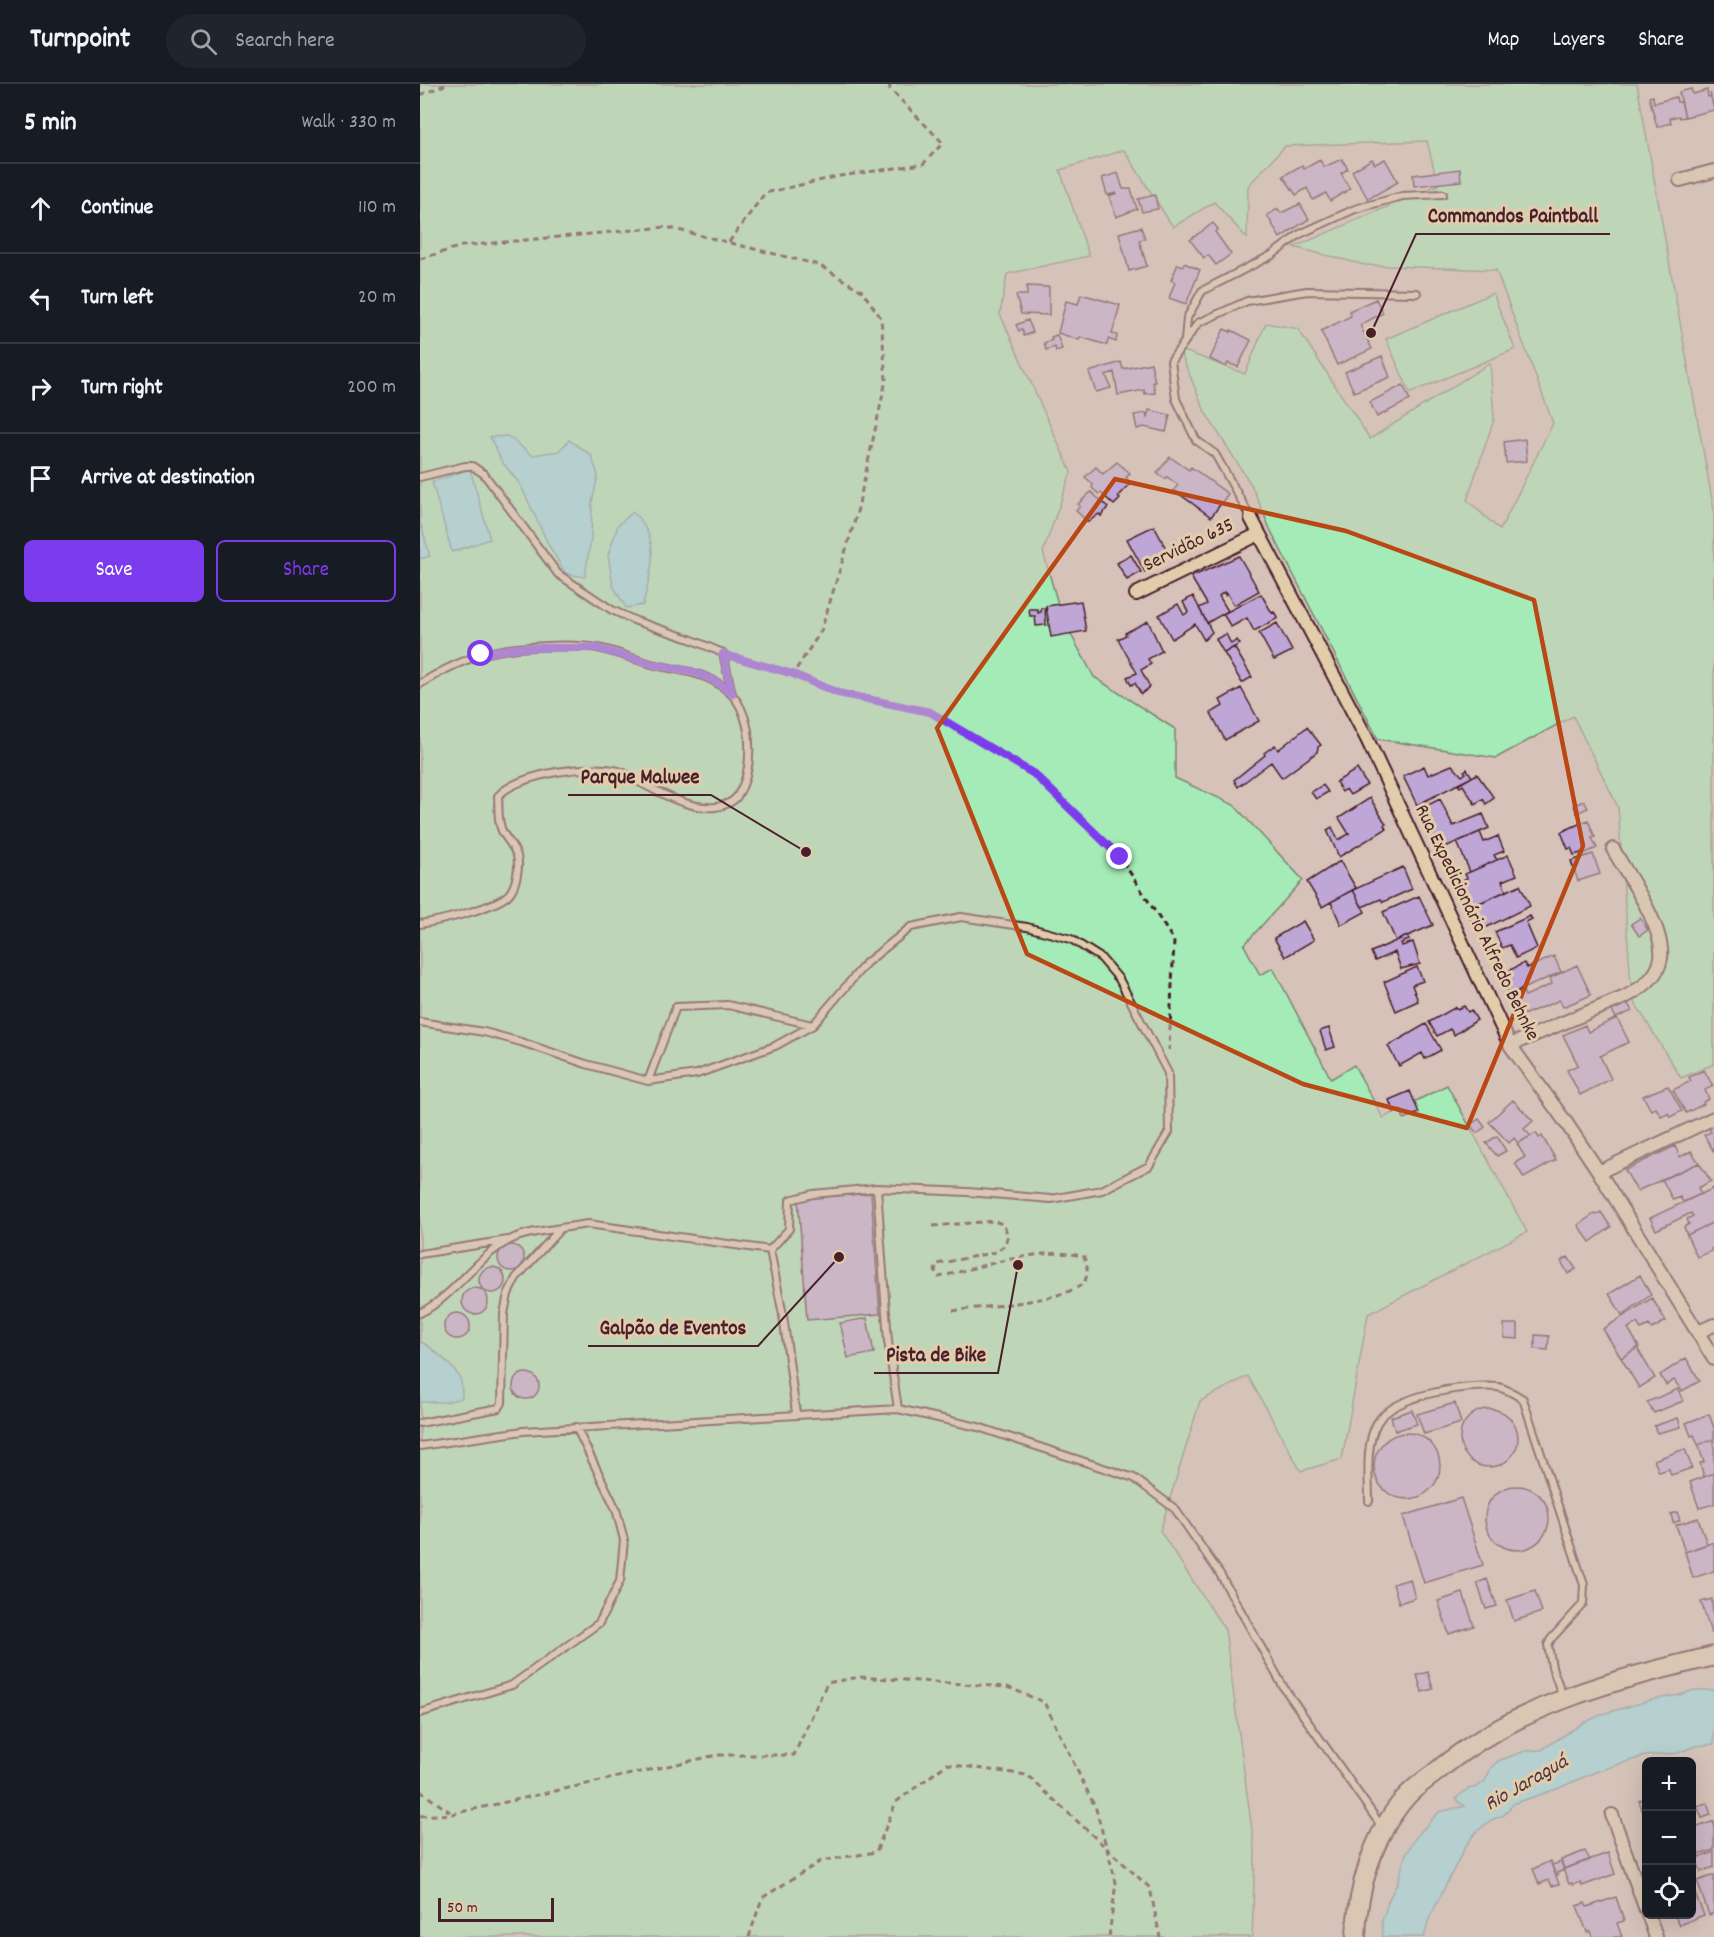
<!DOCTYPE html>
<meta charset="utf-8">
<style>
:root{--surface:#171b24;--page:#20242c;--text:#f1f3f6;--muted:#9ea1a6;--line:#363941;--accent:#7c3aed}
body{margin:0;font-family:Dekko,sans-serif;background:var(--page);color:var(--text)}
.controls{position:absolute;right:18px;bottom:18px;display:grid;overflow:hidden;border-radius:9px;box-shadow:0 6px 24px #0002}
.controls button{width:54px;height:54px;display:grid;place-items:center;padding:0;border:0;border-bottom:2px solid var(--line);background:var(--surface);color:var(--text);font:30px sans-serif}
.scale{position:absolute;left:18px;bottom:15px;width:116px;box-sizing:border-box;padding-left:6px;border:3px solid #4a1f2b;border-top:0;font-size:16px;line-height:21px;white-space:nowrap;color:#4a1f2b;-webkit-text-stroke:4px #e1cdac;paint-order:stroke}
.stop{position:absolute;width:18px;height:18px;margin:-14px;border:4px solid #7c3aed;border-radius:50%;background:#fff}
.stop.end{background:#7c3aed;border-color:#fff;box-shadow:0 2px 6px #0008}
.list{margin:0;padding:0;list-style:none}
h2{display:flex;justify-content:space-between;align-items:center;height:78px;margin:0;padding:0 24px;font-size:26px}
h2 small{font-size:20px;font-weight:400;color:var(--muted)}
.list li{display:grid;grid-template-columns:39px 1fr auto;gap:18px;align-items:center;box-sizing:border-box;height:90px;padding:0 24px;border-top:2px solid var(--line)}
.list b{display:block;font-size:22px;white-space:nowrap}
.list em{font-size:20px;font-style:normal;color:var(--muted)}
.actions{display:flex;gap:12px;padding:18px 24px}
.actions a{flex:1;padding:14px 0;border:2px solid var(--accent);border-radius:9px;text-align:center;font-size:21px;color:var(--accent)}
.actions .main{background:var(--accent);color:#fff}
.icon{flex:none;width:33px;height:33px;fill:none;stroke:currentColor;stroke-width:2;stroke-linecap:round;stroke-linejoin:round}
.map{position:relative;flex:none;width:1294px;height:1853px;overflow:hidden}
header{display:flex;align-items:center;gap:36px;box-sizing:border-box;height:84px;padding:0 30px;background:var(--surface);border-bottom:2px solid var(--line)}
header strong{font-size:28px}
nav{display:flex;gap:33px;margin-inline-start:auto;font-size:21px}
.search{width:420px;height:54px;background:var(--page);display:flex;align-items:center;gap:15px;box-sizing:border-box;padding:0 21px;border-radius:33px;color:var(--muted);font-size:22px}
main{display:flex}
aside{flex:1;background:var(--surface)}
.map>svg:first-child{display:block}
.green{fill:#a5ebb7;stroke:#788571;stroke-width:1.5}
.water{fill:#8edfe7;stroke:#73929c;stroke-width:1.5}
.building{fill:#bea7d6;stroke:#4a1f2b;stroke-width:1.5}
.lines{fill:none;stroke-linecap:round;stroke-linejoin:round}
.service-casing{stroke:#4a1f2b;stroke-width:10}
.minor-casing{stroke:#4a1f2b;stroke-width:16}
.secondary-casing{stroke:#4a1f2b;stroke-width:22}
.path{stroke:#4a1f2b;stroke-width:3;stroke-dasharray:6 4.5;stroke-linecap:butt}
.service{stroke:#e1cdac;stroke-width:6}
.minor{stroke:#e1cdac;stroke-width:12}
.secondary{stroke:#e1cdac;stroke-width:18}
.route{stroke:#7c3aed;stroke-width:8}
.marked{fill:none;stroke:#b94815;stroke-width:4.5;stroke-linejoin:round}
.labels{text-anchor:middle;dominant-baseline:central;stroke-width:6;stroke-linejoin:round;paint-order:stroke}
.street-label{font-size:20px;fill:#4a1f2b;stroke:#e1cdac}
.water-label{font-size:21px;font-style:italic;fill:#51323e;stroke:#e1cdac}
.leader{fill:none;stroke:#4a1f2b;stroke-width:2}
.callout-dot{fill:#4a1f2b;stroke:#e1cdac;stroke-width:2}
.callout-label{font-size:21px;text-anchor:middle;font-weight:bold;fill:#4a1f2b;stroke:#e1cdac;stroke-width:6;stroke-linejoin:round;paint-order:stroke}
</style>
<header>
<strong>Turnpoint</strong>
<div class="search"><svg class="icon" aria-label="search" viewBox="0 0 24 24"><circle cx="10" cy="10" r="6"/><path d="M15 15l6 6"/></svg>Search here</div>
<nav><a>Map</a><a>Layers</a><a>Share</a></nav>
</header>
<main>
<aside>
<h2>5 min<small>Walk · 330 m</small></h2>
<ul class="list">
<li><svg class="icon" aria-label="ahead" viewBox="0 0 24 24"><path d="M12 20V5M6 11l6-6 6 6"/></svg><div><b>Continue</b></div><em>110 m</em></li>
<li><svg class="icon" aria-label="left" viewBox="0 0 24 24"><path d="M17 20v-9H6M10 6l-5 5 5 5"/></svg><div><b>Turn left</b></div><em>20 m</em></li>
<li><svg class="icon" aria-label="right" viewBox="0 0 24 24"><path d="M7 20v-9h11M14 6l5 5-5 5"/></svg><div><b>Turn right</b></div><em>200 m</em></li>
<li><svg class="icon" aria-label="arrive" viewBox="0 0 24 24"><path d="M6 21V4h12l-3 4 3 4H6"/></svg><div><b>Arrive at destination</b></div></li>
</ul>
<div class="actions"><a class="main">Save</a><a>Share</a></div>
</aside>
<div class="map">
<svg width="1294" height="1853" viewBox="0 0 1294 1853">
<rect width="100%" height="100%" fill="#d6c2b9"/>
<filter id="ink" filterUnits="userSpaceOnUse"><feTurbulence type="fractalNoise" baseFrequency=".0167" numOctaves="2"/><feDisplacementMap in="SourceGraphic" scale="12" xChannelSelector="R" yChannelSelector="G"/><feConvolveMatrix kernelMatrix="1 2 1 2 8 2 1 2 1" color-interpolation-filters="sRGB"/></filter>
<g filter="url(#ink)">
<!-- green -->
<path class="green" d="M0,0H1217L1294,427V980L1261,994L1212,914L1198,723L1153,632L1076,674L958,655L850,445L832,402L785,328L759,265L825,290L846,239L878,245L950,355L1070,279L1074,335L1047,416L1080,446L1133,339L1076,186L945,181L874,163L1018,101L1007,57L865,62L828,102L827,154L794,118L753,143L704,66L640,86L669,172L587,190L580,230L651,388L623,468L642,534L674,593L755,645V694L814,721L883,796L824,861L840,891L853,884L911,995L934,981L963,1034L1027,1001L1107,1148L948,1230L922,1375L881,1387L828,1292L780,1317L740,1447L805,1546L835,1769L832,1853H0Z
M1073,209L1095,265L990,309L966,255Z"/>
<!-- water -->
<path class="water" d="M88,352L112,371L139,367L149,356L171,371L178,391L172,419L171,454L165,493L146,490L129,462L100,400L82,378L70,353Z
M50,385L70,455L32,468L12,398Z
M213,428C243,458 231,485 223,521L206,524L193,502L188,471L198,441Z
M0,437L10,472L0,475Z
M0,1257C11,1263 35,1283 40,1294C42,1300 42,1308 42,1314L26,1318H0Z
M1274,1606H1294V1660L1276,1662L1258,1669L1225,1672L1175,1688L1139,1704L1093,1720L1084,1731L1071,1736L1056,1748L1045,1763L1009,1835L1004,1853H963L962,1837L969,1815L977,1800L986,1770L996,1753L1019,1728L1045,1722L1038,1718L1036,1714L1048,1705L1057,1703L1065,1697L1071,1684L1078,1677L1105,1667L1121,1666L1163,1639L1183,1630L1231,1616L1260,1611Z"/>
<!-- building -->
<path class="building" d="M1271,5L1273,10L1287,6L1288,13L1291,12L1290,9L1294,26L1265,33L1259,8Z
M1233,12L1234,19L1256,13L1257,18H1261L1265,33L1260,34L1259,32L1250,34L1251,39L1237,43L1229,13Z
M922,75L928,85L921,89L930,105L910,117L906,109L893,116L887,104L876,111L863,92L882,81L884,85L900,76L904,83Z
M952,75L955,80L965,75L978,98L948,115L932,87Z
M1040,85L1041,97L994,102L993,91Z
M698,89L703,105H711L717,125L696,133L689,112L697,109L687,111L682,94Z
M735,111L738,125L722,128L718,115Z
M880,120L889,135L860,154L847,131L858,125L861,129Z
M793,139L798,145L795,148L811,170L796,181L788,171L784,174L770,156Z
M721,143L725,155L719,156L727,182L709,187L699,149Z
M764,179L780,186L766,220L749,214L755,198L751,196L758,180L763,182Z
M607,202L629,203V231L601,230L596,211H607Z
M661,210L700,221L692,250L697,251L696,258L688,255L687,261L660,253L659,256L638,249L646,217L658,220Z
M956,215L963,229L940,241L952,265L917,281L901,247L931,232L929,227Z
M608,236L613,248L604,252L602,245L599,247L596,241Z
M804,245L811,248V246L831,256L818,283L808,279L806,283L790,275Z
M637,251L642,265L636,267L635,263L626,266L624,259L632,256L631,253Z
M962,272L970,293L934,308L925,288Z
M701,278L703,285L731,279L735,298H733L735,309L725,310L724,306L698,311L694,288L686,291L691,304L676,308L669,288Z
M983,301L990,316L957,333L950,318Z
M729,326L750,331L746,348L724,343L717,345L714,331L726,329L727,333Z
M1105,355L1107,377L1086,379L1084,358Z
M750,373L769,386L771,383L808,410L791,433L754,406L758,401L747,393L745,395L737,389Z
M697,378L710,389L706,394L711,399L698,413L700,415L694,421L681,409L679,410L672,404L673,400L665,393L676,383L683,390Z
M671,408L688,423L681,432L679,430L668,438L656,427L660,422L658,420Z
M734,442L748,468L739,472L743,478L725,488L707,455Z
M711,471L721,488L707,496L697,479Z
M819,472L839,507L814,521L807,509L805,511L804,508L799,512L808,527L787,539L779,524L787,520L771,493Z
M841,510L852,529L854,528L858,534L834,547L827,534L811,543L803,530Z
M773,512L792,548L784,556L775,540L752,555L739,531L758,520L764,531L768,528L763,518Z
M661,517L666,547L631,553L626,522Z
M621,524H625L626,541L616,542L615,532H610L609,525H618V529L621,528Z
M728,537L742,567L728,575L731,580L721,586L730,603L721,610L715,599L711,601L707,593L717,589L698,555L706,551L705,549Z
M857,539L872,567L854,576L839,549Z
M806,550L811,560L817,556L820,560L804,569L796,555Z
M814,563L832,593L822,599L804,569Z
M821,604L839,637L805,656L791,629L803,622L800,616Z
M887,643L901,661L898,663L897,668L862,694L851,678L818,703L814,696L845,671L844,669L855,661L858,666Z
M1032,681L1042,692L1046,689L1044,687L1047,685L1052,693L997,721L983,692L1004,682L1008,691Z
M937,685L947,701L930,711L926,705L922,708L916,698Z
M1057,690L1074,714L1066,720L1063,715L1055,720L1043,701L1040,703L1038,701Z
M903,701L908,708L896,715L891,708Z
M950,714L966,740L964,741L966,745L919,773L907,746L912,743L918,756L929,750L919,734Z
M1020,715L1033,742L1063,730L1069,744L1018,766L1002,733L1007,730L1004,723Z
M1164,717L1168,724L1157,729L1154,721Z
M1168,736L1175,753L1172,754L1177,764L1161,771V769L1154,771L1151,764L1148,765L1141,748Z
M1060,748L1064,758L1078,752L1084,767L1074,771L1077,776L1050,788L1037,758Z
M1173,770L1180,790L1158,797L1151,777Z
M1088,771L1097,791L1082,797L1086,807L1046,825L1034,800L1047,794L1045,790Z
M920,777L936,804L902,823L887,798Z
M983,783L992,805L963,818L961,815L942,823L933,806Z
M1100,801L1110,822L1057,848L1046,825Z
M933,806L945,828L921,841L911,818Z
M999,812L1013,841L976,857L963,828Z
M1110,832L1112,835L1106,838L1117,864L1096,874L1090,861L1082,864L1075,848Z
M1220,834L1228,846L1219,852L1211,840Z
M883,837L894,856L865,873L854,854Z
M987,852L989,856L981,859L982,862L993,858L1000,880L981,885L975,868L955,877L951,868Z
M1134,872L1141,888L1089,911L1080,891L1104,879L1107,884Z
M1157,881L1171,911L1143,923L1140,916L1103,931L1094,910L1103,906L1105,912L1132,900L1130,894Z
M997,883L1003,897L992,901L998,917L976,927L964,898Z
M1207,918L1212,927L1196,934L1191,925Z
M1044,922L1048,928L1051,926L1057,936L1034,951L1030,945L1017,952L1009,938L1036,923L1037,925Z
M1197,934L1209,958L1180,972L1191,995L1160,1011L1147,986L1158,981L1143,951L1165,941L1168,948Z
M1006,940L1021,966L1005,975L1002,969L979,982L968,962Z
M909,944L915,963L906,966L900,947Z
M1284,986L1293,1002L1285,1006L1289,1015L1283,1018L1284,1020L1266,1029L1253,1006L1271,997L1269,993Z
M1248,1002L1262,1027L1250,1033L1248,1029L1241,1032L1236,1024L1231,1026L1223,1012Z
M990,1007L999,1029L984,1035L981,1027L974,1029L969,1016Z
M1093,1016L1113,1037L1104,1045L1111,1052L1098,1059L1094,1054L1089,1059L1069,1038Z
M1059,1035L1065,1043L1057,1049L1050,1041Z
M1294,1041V1068L1284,1051L1291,1048L1288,1043Z
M1116,1049L1119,1054L1122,1052L1136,1076L1104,1094L1095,1079L1105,1073L1097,1060Z
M1077,1052L1086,1067L1077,1072L1066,1059Z
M1255,1062L1260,1073L1271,1067L1279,1079L1217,1107L1205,1086Z
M1279,1079L1291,1097L1278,1104L1281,1110L1263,1118L1260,1113L1253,1116L1242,1095Z
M1294,1104V1138L1267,1151L1264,1143L1269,1140L1267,1135L1273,1132L1271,1129L1236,1146L1230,1134Z
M451,1109L460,1230L387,1236L378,1115Z
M1181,1128L1191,1143L1170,1158L1158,1141L1174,1130L1176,1131Z
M1294,1138V1164L1291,1165L1292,1167L1277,1173L1267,1151Z
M78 1174a13 13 0 1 1 26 0a13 13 0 1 1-26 0Z
M1148,1173L1156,1185L1148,1190L1141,1177Z
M59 1196a13 13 0 1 1 26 0a13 13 0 1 1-26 0Z
M1220,1191L1231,1211L1202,1231L1189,1210Z
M42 1217a13 13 0 1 1 26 0a13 13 0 1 1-26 0Z
M1232,1214L1246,1237L1232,1245L1229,1241L1221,1245L1217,1239L1208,1244L1219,1263L1201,1274L1183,1245Z
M24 1242a13 13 0 1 1 26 0a13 13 0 1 1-26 0Z
M447,1234L454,1269L428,1274L420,1239Z
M1084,1240H1098V1255L1084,1254Z
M1115,1251L1129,1252L1128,1266L1115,1265Z
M1217,1264L1235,1294L1219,1304L1201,1274Z
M1266,1274L1280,1297L1262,1307L1254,1296L1246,1301L1240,1291Z
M93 1302a13 13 0 1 1 26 0a13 13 0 1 1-26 0Z
M1258,1305L1263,1317L1234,1329L1227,1318Z
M1035,1319L1041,1339L1004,1350L997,1330Z
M1040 1354a29 29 0 1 1 58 0a29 29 0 1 1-58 0Z
M992,1326L997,1340L975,1347L971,1333Z
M1289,1330L1294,1344V1355L1278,1361L1274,1351L1271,1352L1266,1339Z
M1258,1334L1261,1343L1237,1349L1234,1342Z
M954 1382a33 33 0 1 1 66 0a33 33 0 1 1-66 0Z
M1294,1355V1389L1284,1393L1280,1379L1284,1378L1278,1361Z
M1265,1365L1272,1384L1251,1391L1249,1385L1239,1388L1234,1376Z
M1294,1389V1420L1279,1424L1270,1398Z
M1065 1434a32 32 0 1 1 64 0a32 32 0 1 1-64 0Z
M1041,1414L1063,1481L1004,1499L983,1432Z
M1257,1428L1260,1436L1253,1439L1251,1430Z
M1278,1434L1287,1460L1265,1468L1256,1441Z
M1294,1458V1487L1273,1494L1265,1468Z
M990,1495L995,1514L979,1519L973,1500Z
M1067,1495L1077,1522L1066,1525L1057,1499Z
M1115,1507L1122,1528L1094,1537L1087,1516Z
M1043,1509L1054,1542L1029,1550L1018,1517Z
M1292,1515L1294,1548L1291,1549L1281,1518Z
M1008,1588L1013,1605L1002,1608L997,1591Z
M1226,1714V1737L1219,1717Z
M1287,1719L1291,1731L1282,1734L1277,1722Z
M1294,1737V1766L1278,1771L1272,1754V1745Z
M1165,1767L1170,1776L1144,1785L1141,1776Z
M1294,1768V1783L1281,1788L1276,1775Z
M1188,1769L1195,1790L1162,1802L1161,1798L1153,1801L1152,1799L1149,1800L1143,1785Z
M1130,1777L1139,1800L1132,1802L1129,1796L1119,1800L1113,1785Z
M1141,1778L1144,1786L1137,1789L1138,1791L1136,1792L1132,1781Z
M1294,1791V1829L1289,1831L1277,1797Z
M1272,1802L1284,1831L1259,1841L1254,1830H1272Z
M1196,1813L1204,1837L1197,1839L1202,1853H1173L1171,1847L1167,1848L1157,1822L1165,1819L1167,1823Z"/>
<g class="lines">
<defs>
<path id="service" d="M765,256L767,234L782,207L852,171L880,150L935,125L982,112L1023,110
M0,393L45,382H52L64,390L138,490L192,526L216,537L270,555L303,569L312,610
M831,434L795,370L776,356L756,315L751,277L778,239L827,217L887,207L997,209
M0,600C30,581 61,567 97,564C119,562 157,560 178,564C197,568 216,576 235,581C262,587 289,588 310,609C322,619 329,643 329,659C330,677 328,695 318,711C314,718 304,722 295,723C268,725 243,710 219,698C213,694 206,689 199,687C170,679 98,690 78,712C79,724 77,738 83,749C88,757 94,763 97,772C100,783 96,803 88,811C74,824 20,837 0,840
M0,938L64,948L101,958L166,980L228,997L277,990L355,962L393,941L446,879L491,843L541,833L607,843L651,855L681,874L699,895L748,989L749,1048L729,1082L682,1106L631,1115L548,1108L457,1104L393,1110L370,1116L369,1145L350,1166
M228,997L256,923L308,921L392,941
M0,1170L88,1156
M0,1229C36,1211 56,1173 90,1156C105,1148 125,1147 141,1144
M478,1325L558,1343L714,1394L755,1425L800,1490L864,1604L962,1743
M0,1339L79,1324L82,1319L84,1230L88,1210L96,1194L141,1144L168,1140L350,1166L363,1231L376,1329
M0,1362L103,1347L478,1325L468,1257L457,1104
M949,1417C949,1392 945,1361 957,1339C974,1310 1047,1300 1078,1303C1087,1305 1095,1310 1103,1315L1164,1501L1163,1520L1131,1555L1128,1561L1132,1583L1143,1613
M0,1629L92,1601L179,1539L200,1497L204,1456L196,1425L156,1343"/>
<path id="minor" d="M1260,96L1294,87
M831,434L947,655L1090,961L1147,1040L1179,1088L1294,1275
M716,510L839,450
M1090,961L1205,913C1220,905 1238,894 1241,874C1245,844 1208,792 1193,765
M1179,1088L1294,1034
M1278,1248L1294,1241
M1192,1731L1226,1826
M1228,1830L1236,1853"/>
<path id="secondary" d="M936,1853C937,1805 953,1751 985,1714C993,1704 1006,1696 1016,1688C1097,1620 1194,1596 1294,1572"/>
</defs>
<!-- service casing -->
<use href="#service" class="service-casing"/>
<!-- minor casing -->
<use href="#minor" class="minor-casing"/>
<!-- secondary casing -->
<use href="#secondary" class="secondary-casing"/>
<!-- path -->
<path class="path" d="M0,11L27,0
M309,158L345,109L420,92L503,80L523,59L470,5L469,0
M0,175L42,162L246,143L399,181L442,207L461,234L466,296L436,433L401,547L373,590L313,572
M373,590L419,609L510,629L613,690L700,773L754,857L749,966
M513,1142L573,1137L583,1140L588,1151L585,1161L576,1168L517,1180L515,1187L519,1193C557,1184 628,1160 664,1173C667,1182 670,1191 663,1199C647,1217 559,1223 532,1227
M0,1707L30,1728
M0,1732L32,1730L297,1671H374L407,1599L440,1593L587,1603L624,1618L676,1725L696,1798L689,1853
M329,1853L342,1814L401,1777L456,1768L476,1718L527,1680L607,1691L730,1804L740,1853"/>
<!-- service -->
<use href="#service" class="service"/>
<!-- minor -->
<use href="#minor" class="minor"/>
<!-- secondary -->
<use href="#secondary" class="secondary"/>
</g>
</g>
<g class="lines" filter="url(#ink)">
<!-- route -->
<path class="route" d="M61,570L96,564H176L236,581L271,587L296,597L312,610L303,570L373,590L418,609L510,628L614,690L700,773"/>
</g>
<!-- marked area -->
<path d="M0 0H1294V1853H0ZM695,395L926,447L1114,516L1163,762L1047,1044L883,1000L607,870L517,644Z" fill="#d6c2b9" fill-opacity=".55" fill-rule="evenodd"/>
<path class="marked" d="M695,395L926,447L1114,516L1163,762L1047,1044L883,1000L607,870L517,644Z"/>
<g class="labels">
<!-- street labels -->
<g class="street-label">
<text transform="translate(769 462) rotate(-26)">Servidão 635</text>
<text transform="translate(1056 839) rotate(64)">Rua Expedicionário Alfredo Behnke</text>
</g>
<!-- water labels -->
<g class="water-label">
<text transform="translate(1107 1700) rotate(-30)">Rio Jaraguá</text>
</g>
</g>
<!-- callouts -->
<path class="leader" d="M951 249L996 150H1190M386 768L291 711H148M419 1173L338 1262H168M598 1181L578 1289H454"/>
<g class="callout-dot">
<circle cx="951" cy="249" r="6"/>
<circle cx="386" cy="768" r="6"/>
<circle cx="419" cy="1173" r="6"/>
<circle cx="598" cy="1181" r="6"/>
</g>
<g class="callout-label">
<text x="1093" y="138">Commandos Paintball</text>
<text x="220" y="699">Parque Malwee</text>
<text x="253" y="1250">Galpão de Eventos</text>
<text x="516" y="1277">Pista de Bike</text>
</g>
</svg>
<div class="controls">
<button>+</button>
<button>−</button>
<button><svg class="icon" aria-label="locate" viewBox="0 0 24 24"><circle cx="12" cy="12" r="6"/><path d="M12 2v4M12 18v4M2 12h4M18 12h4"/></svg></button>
</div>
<div class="scale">50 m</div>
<div class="stop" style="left:61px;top:570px"></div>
<div class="stop end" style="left:700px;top:773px"></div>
</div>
</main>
